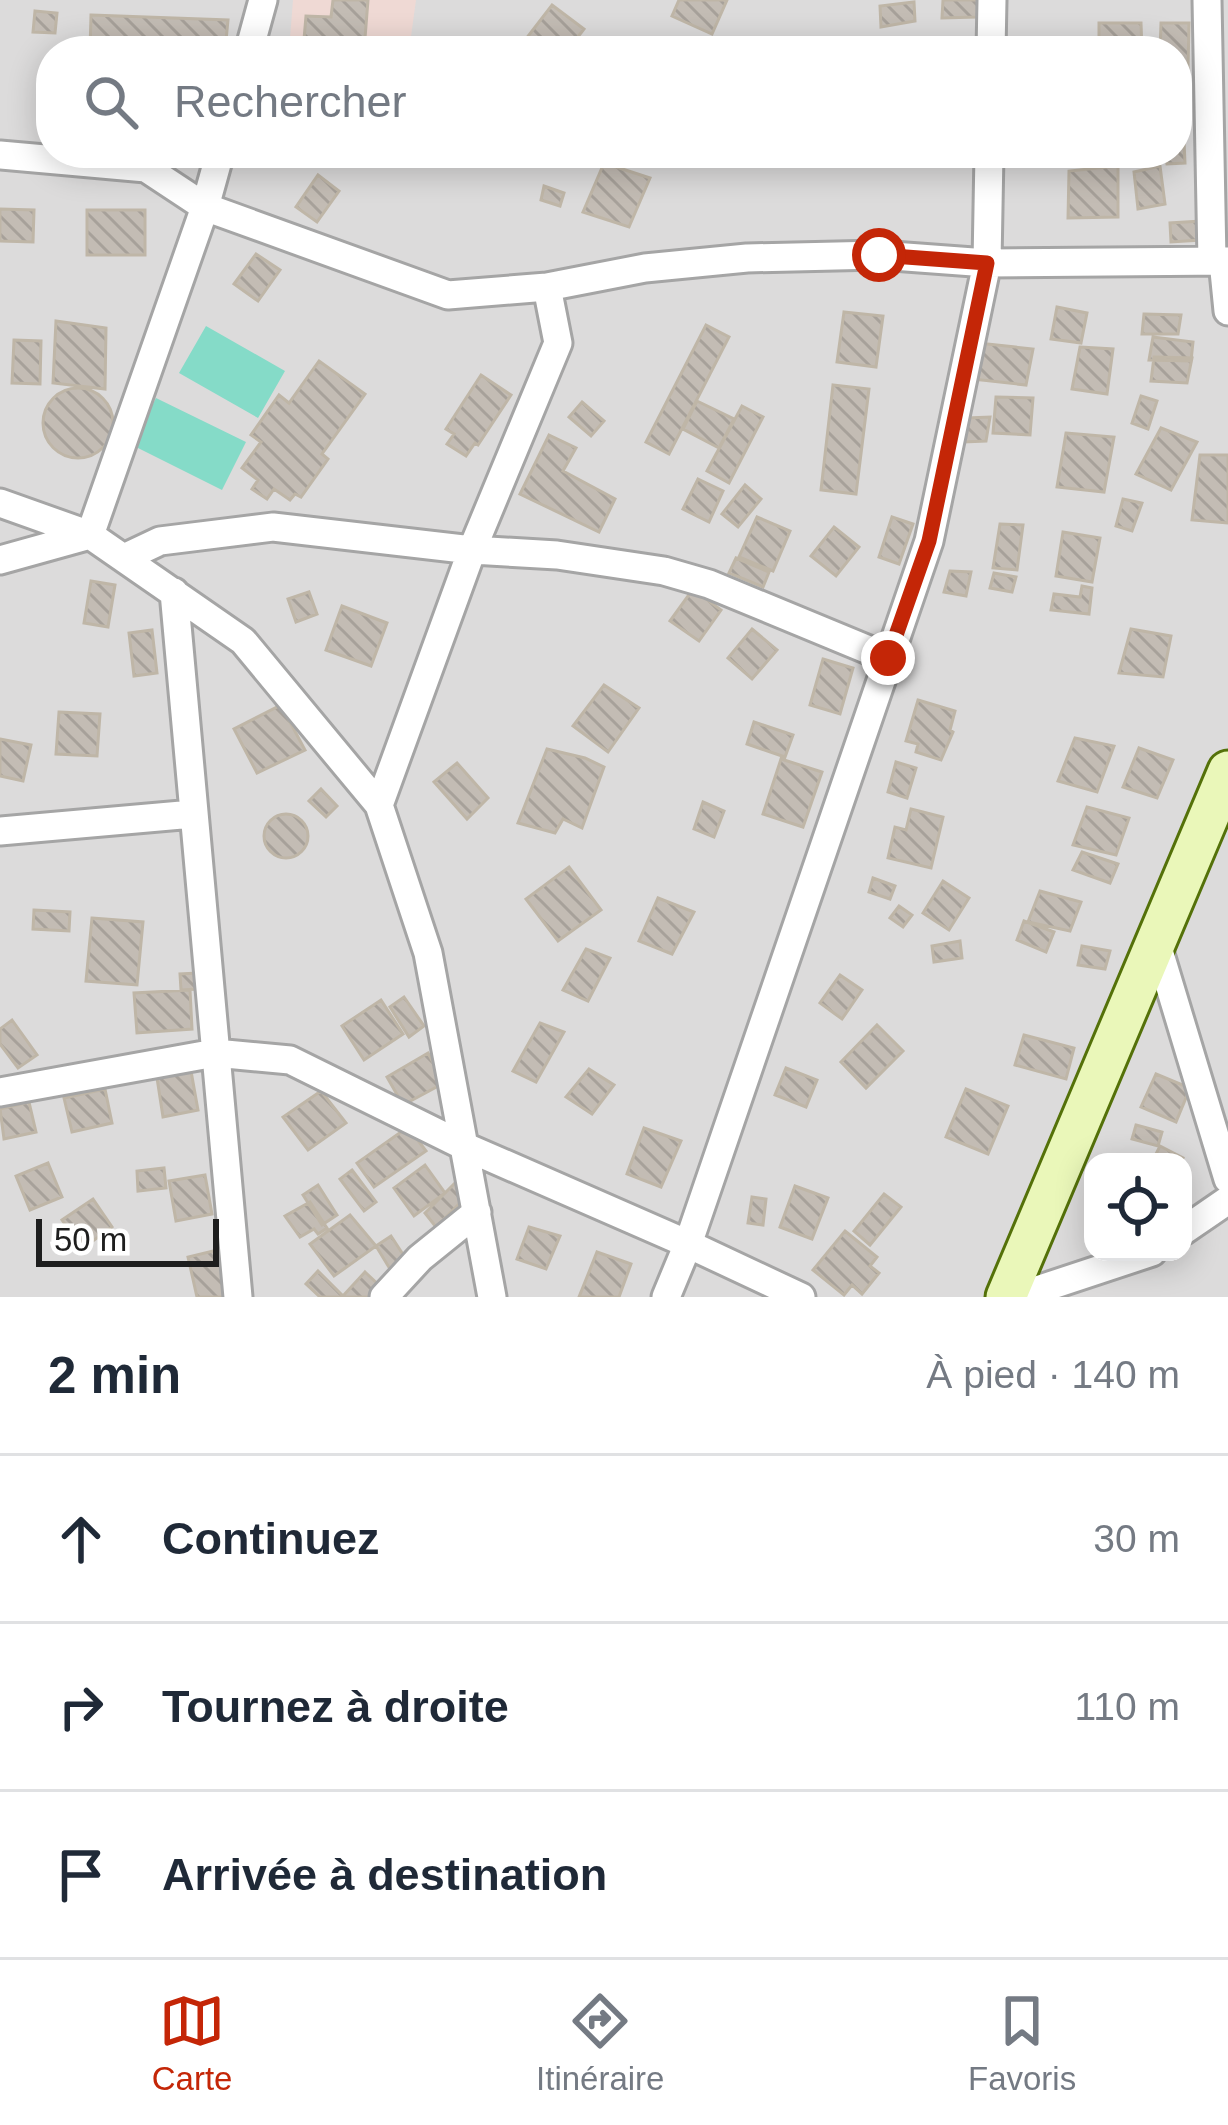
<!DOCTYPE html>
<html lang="fr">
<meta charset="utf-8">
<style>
:root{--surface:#fff;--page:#f6f6f7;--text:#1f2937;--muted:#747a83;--line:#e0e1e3;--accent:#c42607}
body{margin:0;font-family:Helvetica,sans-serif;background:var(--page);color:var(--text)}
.controls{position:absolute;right:36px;bottom:36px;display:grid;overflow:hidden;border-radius:24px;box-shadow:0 6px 30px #0003}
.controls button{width:108px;height:108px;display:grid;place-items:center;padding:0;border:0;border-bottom:3px solid var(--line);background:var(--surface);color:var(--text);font:60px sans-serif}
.scale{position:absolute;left:36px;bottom:30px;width:183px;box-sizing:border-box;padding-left:12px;border:6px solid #1e1e1e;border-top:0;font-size:33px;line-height:42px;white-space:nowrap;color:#1e1e1e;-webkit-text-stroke:9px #fff;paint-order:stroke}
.stop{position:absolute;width:36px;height:36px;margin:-27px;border:9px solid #c42607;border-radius:50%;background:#fff}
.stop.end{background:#c42607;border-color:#fff;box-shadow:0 3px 12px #0008}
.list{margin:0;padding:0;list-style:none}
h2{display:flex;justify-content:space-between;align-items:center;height:156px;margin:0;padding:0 48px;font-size:51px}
h2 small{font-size:39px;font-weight:400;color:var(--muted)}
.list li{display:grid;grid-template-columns:78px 1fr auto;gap:36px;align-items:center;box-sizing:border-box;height:168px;padding:0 48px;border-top:3px solid var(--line)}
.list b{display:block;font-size:45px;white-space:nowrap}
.list em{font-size:39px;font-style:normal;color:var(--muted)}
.icon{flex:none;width:66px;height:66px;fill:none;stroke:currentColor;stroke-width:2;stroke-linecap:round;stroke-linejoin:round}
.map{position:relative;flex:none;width:1228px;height:1297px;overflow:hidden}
.search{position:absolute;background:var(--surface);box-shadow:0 6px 30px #0003;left:36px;right:36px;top:36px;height:132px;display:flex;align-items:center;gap:30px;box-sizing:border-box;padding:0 42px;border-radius:48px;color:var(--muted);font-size:45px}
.sheet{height:660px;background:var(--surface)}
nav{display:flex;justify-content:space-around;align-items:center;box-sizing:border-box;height:168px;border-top:3px solid var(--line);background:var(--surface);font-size:33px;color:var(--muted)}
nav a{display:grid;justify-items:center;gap:6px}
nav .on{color:var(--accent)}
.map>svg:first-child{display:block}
.residential{fill:#dcdbdb;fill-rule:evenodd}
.commercial{fill:#efd9d4}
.pitch{fill:#85dbc8}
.building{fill:url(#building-back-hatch);stroke:#bfb6a7;stroke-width:3}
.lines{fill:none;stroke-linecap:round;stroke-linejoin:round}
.street-casing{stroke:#a5a5a5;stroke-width:33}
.secondary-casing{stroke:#547109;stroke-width:45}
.street{stroke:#fff;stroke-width:27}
.secondary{stroke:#eaf7b9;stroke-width:39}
.route{stroke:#c42607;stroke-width:15}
</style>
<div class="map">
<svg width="1228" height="1297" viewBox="0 0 1228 1297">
<defs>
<pattern id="building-back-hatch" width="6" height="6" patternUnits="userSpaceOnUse" patternTransform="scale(3)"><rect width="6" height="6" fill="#c3bcb4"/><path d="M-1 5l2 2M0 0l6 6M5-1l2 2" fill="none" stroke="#a7a19a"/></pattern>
</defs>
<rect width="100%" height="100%" fill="#eeede4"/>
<!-- residential -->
<path class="residential" d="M0,0H1228V1297H0ZM51,51H1177V153H51ZM1093,1162H1183V1252H1093Z"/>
<!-- commercial -->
<path class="commercial" d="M293,0H416L409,51H289Z"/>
<!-- pitch -->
<path class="pitch" d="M206,326L285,371L258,418L179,373Z
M156,398L246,442L222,490L132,445Z"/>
<!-- building -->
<path class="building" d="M333,0H368L364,51H303L306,16L331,17Z
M679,0H727L712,34L672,16Z
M943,0H978L977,17L942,18Z
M914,2L915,21L881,27L880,6Z
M552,5L584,29L567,51H510L515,45L519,48Z
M35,11L57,13L55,33L33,32Z
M91,15L228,20L225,51H90Z
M1099,23H1141L1142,51H1099Z
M1161,23H1189L1188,70H1177V51H1160Z
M1177,141H1184L1185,163L1167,164L1166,153H1177Z
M604,163L650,178L629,227L583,212Z
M1118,166V217L1068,218L1069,171Z
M1160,166L1165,204L1138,209L1134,172Z
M318,175L339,191L317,222L296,207Z
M544,186L564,193L560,206L541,200Z
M0,209L34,210L33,242L0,241Z
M87,210H145V255H87Z
M1200,221L1201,240L1171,242L1170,223Z
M256,254L280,270L258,301L234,284Z
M1057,307L1087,313L1081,343L1051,339Z
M844,312L883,316L876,367L837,362Z
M1144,314L1181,315L1178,334H1142Z
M56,321L106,328L105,389L53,383Z
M706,325L729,337L669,454L646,442Z
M1153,337L1193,342L1191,361L1149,360Z
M14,340L41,341L40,384L12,383Z
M978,343L1033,349L1026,385L972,379Z
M1080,347L1113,349L1107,394L1072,389Z
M1154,357L1192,358L1187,383L1151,381Z
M319,361L365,394L322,454L328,459L301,497L295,494L290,500L274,489L267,499L252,489L258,480L242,468L261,442L251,435L279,395L289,403Z
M481,375L511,395L478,445L475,443L466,456L447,444L454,434L446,429Z
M833,385L869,389L856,494L821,490Z
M43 423a35 35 0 1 1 70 0a35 35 0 1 1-70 0Z
M1141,396L1157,401L1148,429L1132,423Z
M996,397L1033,398L1030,435L993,433Z
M697,401L734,419L719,448L683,429Z
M582,402L604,421L591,436L569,417Z
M742,406L763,417L729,483L707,471Z
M990,417L986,441L964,442L967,418Z
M1161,428L1197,442L1171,490L1136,474Z
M1066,433L1114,437L1104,492L1057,487Z
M549,435L576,448L563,471L615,499L599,532L520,494Z
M1200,455H1228V523L1192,520Z
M698,479L723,491L709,522L683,509Z
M745,485L761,499L738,527L722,514Z
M1123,499L1142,503L1132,531L1116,526Z
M757,517L790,531L773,571L739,557Z
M892,517L913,524L899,564L879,557Z
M1000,524L1023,525L1017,570L993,568Z
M834,527L859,547L836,576L811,556Z
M1063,532L1100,538L1092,582L1056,576Z
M736,558L769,572L763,587L729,573Z
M950,571L971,572L966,596L944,592Z
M994,573L1016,577L1012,592L990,588Z
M91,581L115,585L108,627L84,623Z
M1082,586L1092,588L1089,614L1051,610L1054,594L1080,597Z
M693,589L721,610L699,641L670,621Z
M309,592L317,614L296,622L288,599Z
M342,606L387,623L371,666L326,650Z
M752,629L777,650L752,679L728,658Z
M1131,629L1171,636L1163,677L1119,673Z
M152,630L157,673L134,676L129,633Z
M823,659L853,668L840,714L810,705Z
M604,685L639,708L608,752L573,726Z
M918,700L955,711L950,730L953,732L941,760L916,752L918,744L906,741Z
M281,705L305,750L257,773L234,729Z
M59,712L100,714L97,756L56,754Z
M754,722L793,735L785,757L747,744Z
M1075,738L1114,746L1097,792L1058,781Z
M0,739L31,745L23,781L0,776Z
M1139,748L1173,760L1157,798L1123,787Z
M547,749L585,758L604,767L582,828L563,819L555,833L518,823Z
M781,759L822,772L803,827L763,814Z
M896,762L916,768L907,798L888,792Z
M457,763L488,798L467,819L434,782Z
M321,789L337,806L326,817L309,801Z
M703,802L724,811L714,837L694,829Z
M1087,807L1129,818L1116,855L1073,845Z
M911,809L943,817L931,868L888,858L895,827L906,830Z
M264 836a22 22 0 1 1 44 0a22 22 0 1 1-44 0Z
M1082,852L1118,864L1110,883L1073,870Z
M569,867L601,910L558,941L526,899Z
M873,878L895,886L890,899L869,892Z
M943,881L969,898L949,930L923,913Z
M1040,891L1081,902L1070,931L1028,922Z
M658,898L694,912L672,954L639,941Z
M899,906L912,915L903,927L890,918Z
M34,910L70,912L69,931L33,929Z
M92,918L143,922L137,985L86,981Z
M1024,921L1054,932L1046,952L1017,940Z
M960,941L962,958L934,962L932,946Z
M1082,946L1110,951L1105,969L1078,965Z
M586,949L610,958L588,1001L563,990Z
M197,973L198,989L181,990L180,974Z
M840,975L862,990L842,1019L820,1003Z
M190,990L192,1029L137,1033L134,993Z
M404,997L424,1026L409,1037L390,1007Z
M381,1000L403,1034L364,1060L342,1026Z
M12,1020L37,1055L18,1068L0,1044V1029Z
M540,1023L564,1032L536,1082L513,1071Z
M877,1025L903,1051L866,1088L841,1062Z
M1024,1035L1074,1048L1066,1079L1015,1065Z
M428,1053L444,1083L403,1105L387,1077Z
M786,1068L817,1080L806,1107L775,1095Z
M589,1069L614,1085L592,1114L566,1097Z
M191,1071L198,1110L163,1117L157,1078Z
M1156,1074L1190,1088L1176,1122L1141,1107Z
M105,1089L112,1123L72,1132L64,1098Z
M966,1089L1008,1106L988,1154L946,1137Z
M321,1091L346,1123L308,1150L283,1117Z
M29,1102L36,1132L4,1139L0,1109Z
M1136,1125L1162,1132L1158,1146L1132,1139Z
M408,1127L426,1151L374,1187L357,1163Z
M644,1128L681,1141L661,1187L627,1174Z
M1160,1146L1183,1158L1181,1162H1152Z
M48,1163L62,1197L30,1210L16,1176Z
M425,1165L445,1193L414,1216L394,1188Z
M164,1168L166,1188L138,1191L137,1171Z
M352,1170L376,1202L364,1211L340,1179Z
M205,1175L212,1214L176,1221L169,1181Z
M456,1182L467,1196L436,1227L425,1213Z
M318,1185L337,1215L322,1225L303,1195Z
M795,1186L828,1198L812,1239L780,1227Z
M884,1194L901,1207L870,1245L854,1231Z
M752,1197L766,1199L763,1225L748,1223Z
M93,1199L112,1227L82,1249L62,1220Z
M310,1202L327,1228L318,1234L314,1229L300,1237L285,1216Z
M350,1215L376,1246L334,1276L310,1244Z
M529,1227L560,1236L546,1269L517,1259Z
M845,1231L877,1257L870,1266L879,1273L862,1294L852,1285L844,1295L813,1270Z
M391,1236L406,1259L390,1269L376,1246Z
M217,1250L227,1297H197L188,1257Z
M597,1252L631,1264L619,1297H579Z
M318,1271L343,1296L342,1297H320L306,1284Z
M365,1272L381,1287L372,1297H342Z"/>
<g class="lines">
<defs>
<path id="street" d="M1207,0L1212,261
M249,51L263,0
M991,51L992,0
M0,155L146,168L205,207L448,295L547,287L645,268L747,258L879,255L987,263L1228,261
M1223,261L1228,311
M0,503L90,535L243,641L379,805L428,953L492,1297
M124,558L160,541L273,527L472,550L557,555L664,571L709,584L888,658
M0,560L90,535L205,207L220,153
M174,592L238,1297
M379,805L472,550L558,343L547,287
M0,831L193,814
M1156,941L1228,1179
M0,1092L215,1053L290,1060L466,1147L688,1244L801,1297
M1183,1231L1228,1200
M384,1297L420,1258L477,1212
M666,1297L688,1244L929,541L987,263L989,153
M1016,1297L1152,1252"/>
<path id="secondary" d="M1006,1297L1228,771"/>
</defs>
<!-- street casing -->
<use href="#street" class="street-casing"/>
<!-- secondary casing -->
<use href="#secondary" class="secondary-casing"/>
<!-- street -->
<use href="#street" class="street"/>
<!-- secondary -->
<use href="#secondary" class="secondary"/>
</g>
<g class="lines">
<!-- route -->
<path class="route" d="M879,255L987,263L929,541L888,658"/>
</g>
</svg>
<div class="controls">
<button><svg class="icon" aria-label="locate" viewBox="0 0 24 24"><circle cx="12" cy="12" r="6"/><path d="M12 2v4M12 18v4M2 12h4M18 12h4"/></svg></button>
</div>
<div class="scale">50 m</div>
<div class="stop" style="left:879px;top:255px"></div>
<div class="stop end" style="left:888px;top:658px"></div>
<div class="search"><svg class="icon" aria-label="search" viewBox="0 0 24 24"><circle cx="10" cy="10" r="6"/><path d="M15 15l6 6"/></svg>Rechercher</div>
</div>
<section class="sheet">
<h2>2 min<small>À pied · 140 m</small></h2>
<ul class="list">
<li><svg class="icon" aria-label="ahead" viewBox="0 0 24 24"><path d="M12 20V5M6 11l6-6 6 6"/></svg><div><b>Continuez</b></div><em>30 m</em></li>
<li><svg class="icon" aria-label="right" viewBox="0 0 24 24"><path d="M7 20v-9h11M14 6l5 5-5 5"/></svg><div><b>Tournez à droite</b></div><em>110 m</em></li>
<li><svg class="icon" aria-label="arrive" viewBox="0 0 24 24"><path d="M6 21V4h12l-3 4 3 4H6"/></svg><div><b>Arrivée à destination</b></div></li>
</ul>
</section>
<nav>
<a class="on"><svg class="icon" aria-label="map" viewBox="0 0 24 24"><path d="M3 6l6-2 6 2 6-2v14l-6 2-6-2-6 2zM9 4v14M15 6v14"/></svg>Carte</a>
<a><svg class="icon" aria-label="directions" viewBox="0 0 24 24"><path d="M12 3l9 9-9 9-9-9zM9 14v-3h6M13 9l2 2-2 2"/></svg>Itinéraire</a>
<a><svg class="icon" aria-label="saved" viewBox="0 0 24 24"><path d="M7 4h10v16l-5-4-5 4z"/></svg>Favoris</a>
</nav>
